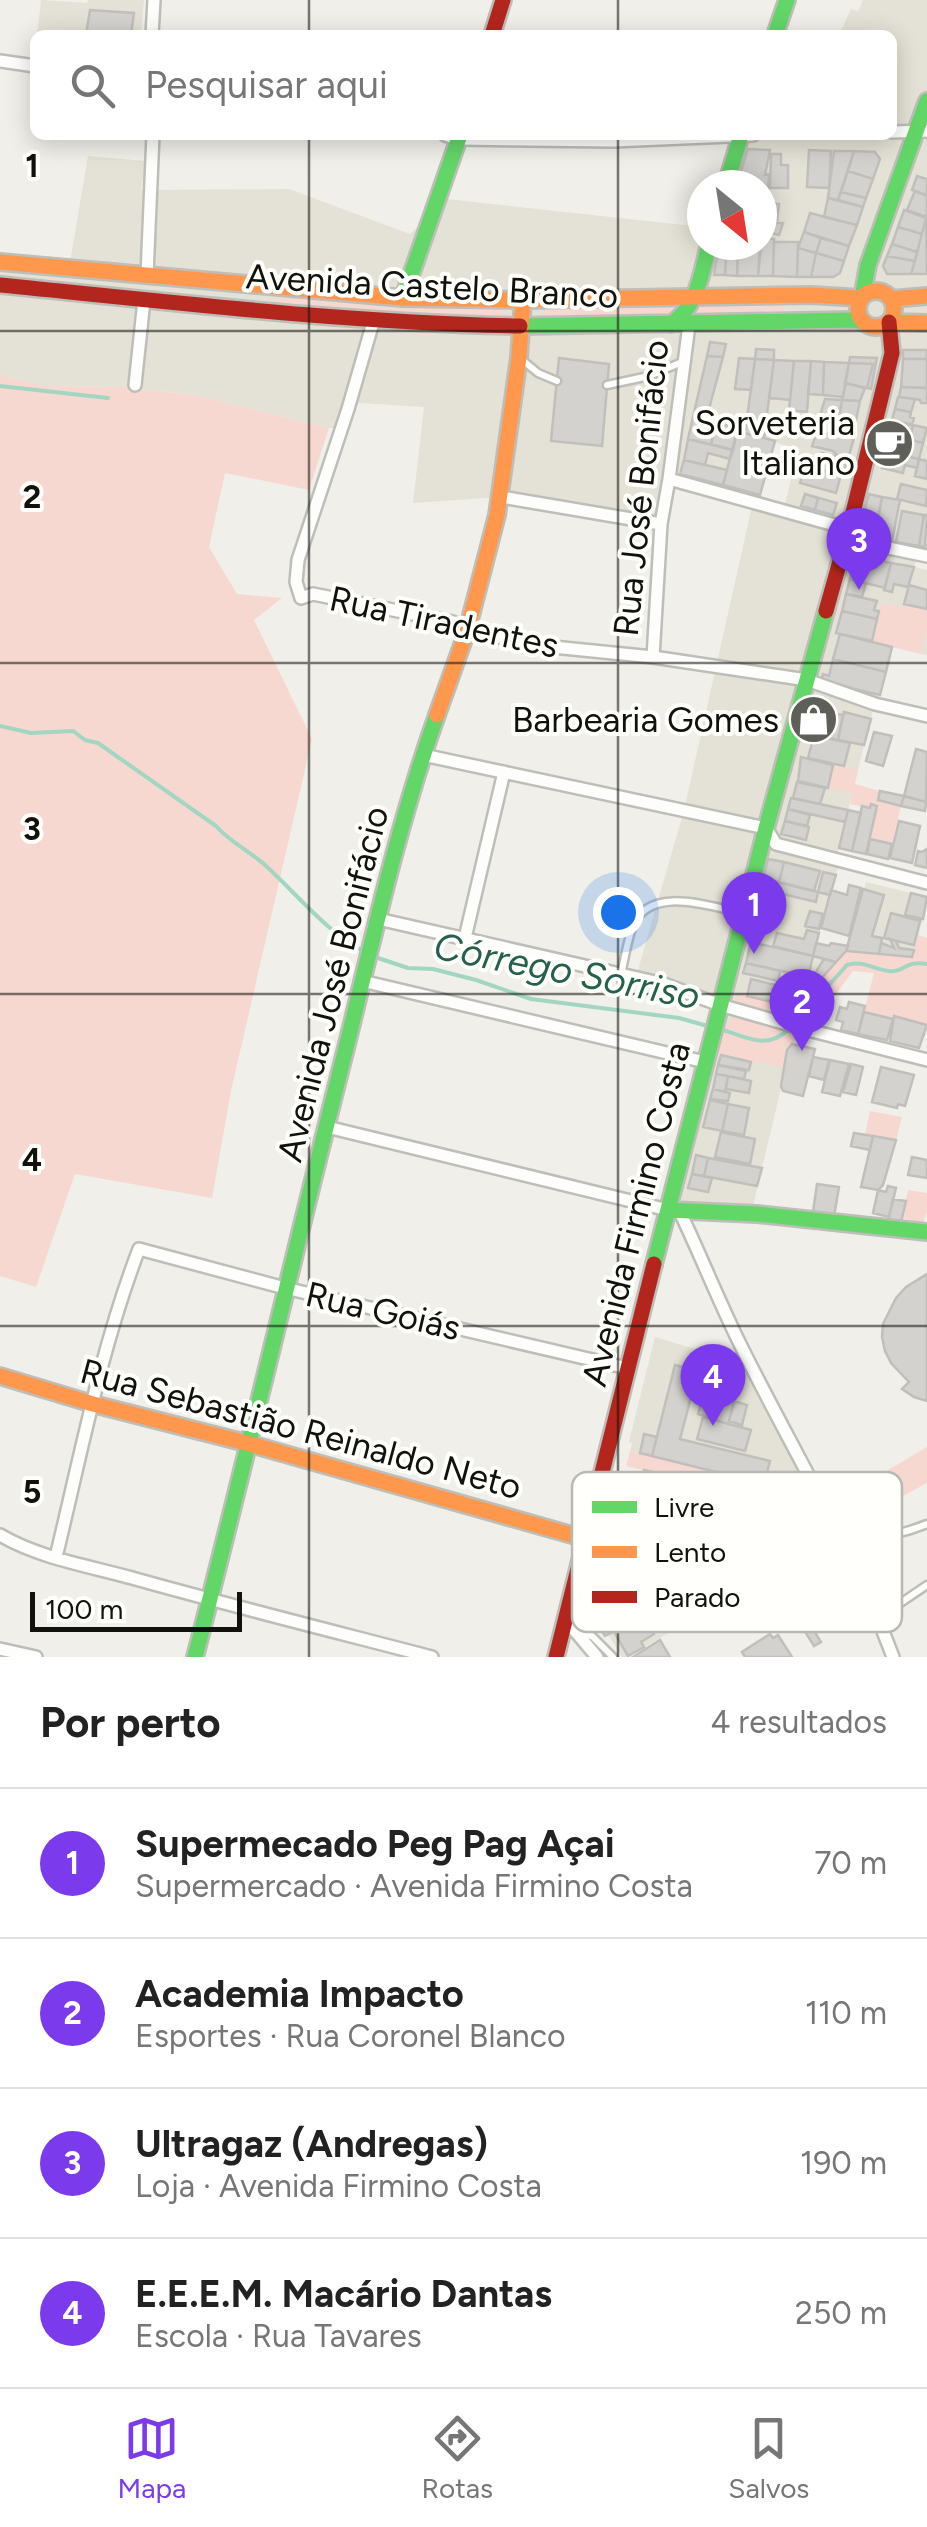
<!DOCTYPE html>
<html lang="pt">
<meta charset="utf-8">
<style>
:root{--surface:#fff;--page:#f2f2f2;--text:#222;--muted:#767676;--line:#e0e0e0;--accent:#7c3aed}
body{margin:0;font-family:Figtree,sans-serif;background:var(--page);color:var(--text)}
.compass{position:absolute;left:687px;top:170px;width:90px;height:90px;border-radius:50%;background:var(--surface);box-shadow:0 5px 25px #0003;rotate:150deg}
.scale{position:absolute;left:30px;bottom:25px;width:212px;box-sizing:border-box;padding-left:10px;border:5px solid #11110d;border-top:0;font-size:28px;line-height:35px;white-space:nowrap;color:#11110d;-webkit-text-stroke:8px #fffffc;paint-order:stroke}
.you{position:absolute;left:618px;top:912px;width:35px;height:35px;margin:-25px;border:8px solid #fff;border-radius:50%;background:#1a73e8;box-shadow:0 0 0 15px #1a73e833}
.badge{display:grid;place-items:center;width:65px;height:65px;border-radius:50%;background:var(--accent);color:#fff;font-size:32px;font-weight:700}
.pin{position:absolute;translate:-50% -82px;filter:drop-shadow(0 2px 5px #0008)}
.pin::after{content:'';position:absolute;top:52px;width:35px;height:30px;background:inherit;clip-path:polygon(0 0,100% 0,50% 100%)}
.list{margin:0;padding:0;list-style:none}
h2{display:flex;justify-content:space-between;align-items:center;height:130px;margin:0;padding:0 40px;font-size:42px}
h2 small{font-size:32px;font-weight:400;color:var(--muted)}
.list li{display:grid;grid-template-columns:65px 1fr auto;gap:30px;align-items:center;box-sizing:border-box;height:150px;padding:0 40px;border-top:2px solid var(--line)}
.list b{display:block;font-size:38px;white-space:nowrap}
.list p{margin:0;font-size:32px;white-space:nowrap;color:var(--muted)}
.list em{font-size:32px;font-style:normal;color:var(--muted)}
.icon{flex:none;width:55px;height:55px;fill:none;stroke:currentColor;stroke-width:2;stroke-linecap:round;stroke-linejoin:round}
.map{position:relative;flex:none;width:927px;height:1657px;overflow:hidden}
.search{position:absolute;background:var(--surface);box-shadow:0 5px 25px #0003;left:30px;right:30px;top:30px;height:110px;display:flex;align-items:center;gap:25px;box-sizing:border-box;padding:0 35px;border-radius:15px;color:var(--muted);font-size:38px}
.sheet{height:730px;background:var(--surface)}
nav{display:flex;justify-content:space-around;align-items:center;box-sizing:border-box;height:140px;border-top:2px solid var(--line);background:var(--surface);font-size:28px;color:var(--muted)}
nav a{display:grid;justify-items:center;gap:5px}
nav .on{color:var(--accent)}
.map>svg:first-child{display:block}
.built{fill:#e4e2d6}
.green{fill:#f7d8d0}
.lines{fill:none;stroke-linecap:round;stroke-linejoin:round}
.stream{stroke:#a2d6c2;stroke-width:4}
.building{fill:#d4d2ce;stroke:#c1bfbb;stroke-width:2.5}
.lane-casing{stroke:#bebeb9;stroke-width:11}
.street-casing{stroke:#bebeb9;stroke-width:16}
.fast-casing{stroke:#bebeb9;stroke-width:20}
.slow-casing{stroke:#bebeb9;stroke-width:20}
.jam-casing{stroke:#bebeb9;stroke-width:20}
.lane{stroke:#fdfdfc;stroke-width:6}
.street{stroke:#fdfdfc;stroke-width:11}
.fast{stroke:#63d668;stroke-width:15}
.slow{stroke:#ff974d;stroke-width:15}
.jam{stroke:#b3261e;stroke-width:15}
.grid{fill:none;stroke:#11110d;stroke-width:2.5;stroke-opacity:0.55}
.labels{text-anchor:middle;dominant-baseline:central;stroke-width:8;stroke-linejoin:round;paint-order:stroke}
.street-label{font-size:35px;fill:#11110d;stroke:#fffffc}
.poi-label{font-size:35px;fill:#11110d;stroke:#fffffc;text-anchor:end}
.water-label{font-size:38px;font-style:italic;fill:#255f4d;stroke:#fffffc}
.key{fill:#fffffc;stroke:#b8b8b4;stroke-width:2.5}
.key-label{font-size:28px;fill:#11110d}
.grid-label{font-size:32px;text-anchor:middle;font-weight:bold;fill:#11110d;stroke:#fffffc;stroke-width:8;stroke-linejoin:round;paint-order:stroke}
</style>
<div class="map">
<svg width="927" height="1657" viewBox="0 0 927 1657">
<rect width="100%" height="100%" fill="#f0efe9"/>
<!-- built -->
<path class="built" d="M41,0L87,3L88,0H144L141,35H37Z
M863,0H927V556L918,555L914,567L927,570V655L892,647L877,704L874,705L836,859L840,861L813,956L836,962L829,983L787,1050V1063L752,1210H668L720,1005L636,977L684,810L752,506L783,513L798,449L737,431L720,495L667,480L656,519L501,497L413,503L424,407L344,402L335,428H329L194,395L122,387L45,386L0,375V262L69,268L88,156L146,161L141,190L289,189L410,234L447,199L702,227V245H762V185H727L741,139L892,135V35H839L851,9L858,11Z
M866,882L927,897V905L912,957L846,951Z
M655,1337L748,1365L826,1530L804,1536L715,1523L726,1475L630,1451L632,1443L629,1442Z
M683,1612L684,1624L627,1657H622L608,1634L637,1619V1616Z"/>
<!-- green -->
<path class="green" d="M282,295L503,308L502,314L497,317L278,304L276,298Z
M700,304H783V312L696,314Z
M681,306L674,313L660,316L544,317L543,314L548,308Z
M0,375L45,386L122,387L194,395L329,428L309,490L225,473L209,547L237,594L282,598L254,620L312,739L231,1091L212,1198L75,1174L36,1287L0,1276Z
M881,603L902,608L904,604L927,609V632L921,654L872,642Z
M833,765L858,770L855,784L880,791L879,800L901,806L892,844L870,839L877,806L871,805L870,808L850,804L852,793L828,788Z
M918,935L927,938V1025L864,1012L874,973L853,971L816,1021L808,1025L787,1050L785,1068L721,1055L718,1053L727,1023L733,1017L774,1027H786L789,1021V1013L785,1016L735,1004L738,994L780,1003L786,983L810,989L846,951L911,956Z
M870,1111L902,1117L896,1140L865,1135Z
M908,1190L927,1193V1212L923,1223L902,1218Z
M927,1447V1483L857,1521L843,1522L835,1517L829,1505Z
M630,1451L726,1475L715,1523L701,1520L694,1552L720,1609L637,1616L646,1581L657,1585L679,1514H682L690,1481L626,1466Z"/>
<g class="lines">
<!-- stream -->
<path class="stream" d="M0,386L108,398
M0,726L31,733L73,731L85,740L98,743L216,826C230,842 249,851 265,865C298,895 327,933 367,953
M375,957L408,968L433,969L476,980L531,999L679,1018L711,1027
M796,1022L847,965C862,960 873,969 888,971C905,973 904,960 927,964
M720,1029C747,1037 766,1051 789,1029"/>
</g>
<!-- building -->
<path class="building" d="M90,10L134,13L131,35H86Z
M748,149L770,150L765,175L769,174L768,191L762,188V185H755L739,178Z
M809,150L831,151L829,188L807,187Z
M834,151H854L838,200L828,198Z
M854,151L875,152L880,159L873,179L848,171Z
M771,154H781V165H788V188H770Z
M848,171L873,179L866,198L841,192Z
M917,176L927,179V195L912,190Z
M915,191L927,196V217L907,210Z
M841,192L866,198L863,207L838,200Z
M828,198L863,207L857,225L824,217Z
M771,203L779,204L777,220L765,219L768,204Z
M904,210L926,218L922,234L898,227Z
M810,213L857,225L849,246L804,232Z
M926,218L927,274H911L915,261Z
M765,219L777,220L775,223H783L779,235L763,231Z
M898,227L922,234L917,252L892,244Z
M804,232L821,238L816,253L798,248Z
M762,238L774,239L773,276H758Z
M821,238L849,246L844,261L816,253Z
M774,242H798L797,277L773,276Z
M892,244L917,252L915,261L887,256Z
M720,245H738V257L717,256Z
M738,245H760L758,276H737Z
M798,248L816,253L811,277H797Z
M816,253L844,261L840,273L833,277H811Z
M717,256L726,257L725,275H714Z
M887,256L915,261L911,274H887L883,266Z
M726,257H738L737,276L725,275Z
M710,342L726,344L723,357L707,356Z
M756,349L774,350V360L755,359Z
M903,350H927V359H903Z
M707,356L723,357L706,420L693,417Z
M850,357L877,358L871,389L867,388L873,364L849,363Z
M559,358L609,364L602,446L551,441Z
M739,358L755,359L751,390L735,389Z
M755,359L774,360L764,438L745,433Z
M903,359H927V388L901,387Z
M774,360L794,361L790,400L769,398Z
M794,361H811L807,412L789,410Z
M811,361L824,362L823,395L808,394Z
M824,362L849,363L843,397L823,395Z
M849,363L873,364L867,388L845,383Z
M846,383L865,388L860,401L842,400Z
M901,387L927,388V403H921L920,400L899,397Z
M898,397L915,399L911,412L895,409Z
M825,399L842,400L839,421L819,419Z
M842,400L860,401L855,425L838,424Z
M895,409L911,412L910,417L914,418L912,425L892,420Z
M693,417L738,428L733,450L688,439Z
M892,420L913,425L910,440L889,435Z
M717,422L738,428L733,450L711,444Z
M913,425L927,428L923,443L910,440Z
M737,431L775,441L760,495L723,485Z
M817,432L854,438L848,459L839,457L833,451L812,446Z
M889,435L923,443L919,459L885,452Z
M688,439L733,450L730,459L708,453L705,465L684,460Z
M885,452L919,459L917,468L905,465L903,473L882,468Z
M822,453L848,459L843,475L818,469Z
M919,459L927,461V479L915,476Z
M684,460L727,470L723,485L680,474Z
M806,466L841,475L836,493L800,483Z
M901,484L927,490L926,506L897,499Z
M805,494L837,503L833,515L801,506Z
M805,494L818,498L815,510L801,506Z
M869,494L882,497L878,516L864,513Z
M882,497L900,500L892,541L875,539Z
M902,511L924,515L919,546L896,542Z
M864,513L878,516L875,539L858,536Z
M924,515H927L925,547L919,546Z
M856,556L891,563L885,588L850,579Z
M891,563L914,567L908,587L894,584L892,592L884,590Z
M850,579L866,583L862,597L846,594Z
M909,585L927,590V609L904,604Z
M846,594L877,601L874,610L879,611L877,619L842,611Z
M842,611L877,619L872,641L836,633Z
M840,634L892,647L886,672L833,659Z
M833,659L886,672L880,695L821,681L823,674L829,676Z
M815,705L833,709L826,737L804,732L810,707L814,708Z
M844,712L871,719L864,745L838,740Z
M832,713L843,715L838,740L826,737Z
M874,732L892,736L883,766L866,761Z
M814,736L850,743L844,766L808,758Z
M916,749L927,752L926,802L904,796Z
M801,757L833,765L828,788L798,781Z
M797,782L825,788L820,804L793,798Z
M880,791L904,796L901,806L878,800Z
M904,796L926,802L925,811L901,806Z
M791,798L848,810L845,822L788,809Z
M871,804L877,806L866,854L852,851L862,806L870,808Z
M788,809L810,815L807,826L785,821Z
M848,810L861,813L852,851L839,848Z
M785,821L809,827L806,840L781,834Z
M899,821L920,826L912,863L890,858Z
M870,839L892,844L888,859L867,854Z
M927,849V868L915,865L918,851L922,852Z
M768,859L784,862L779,882L763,878Z
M784,862L820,871L814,891L779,882Z
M823,872L836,875L830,895L818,892Z
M768,880L818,892L816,902L766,890Z
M849,885L861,888L849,936L821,928L831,890L847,895Z
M863,889L884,895L872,936L882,938L879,954L846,951Z
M911,893L927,897L923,919L905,915Z
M810,911L823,914L819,929L805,926Z
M891,913L920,921L914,945L884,938Z
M807,930L819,933L813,956L773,946L777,933L804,939Z
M890,939L896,941L899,948L914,950L912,957L879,954L881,943L894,948Z
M751,942L813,956L808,977L746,963Z
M816,943L829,946L831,943L848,946L846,951L836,962L813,956Z
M824,959L836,962L820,980L812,978Z
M746,963L780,971L778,981L743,973Z
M751,979L784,987L781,1004L747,996Z
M849,1002L865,1006L858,1034L841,1030L843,1022L836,1020L840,1007L847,1009Z
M864,1012L893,1019L887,1040L858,1034Z
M894,1016L927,1025L919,1048L890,1041Z
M792,1044L815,1049L803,1096L783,1091L781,1086L787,1050Z
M721,1055L751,1062L749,1070L718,1065Z
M813,1057L829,1060L824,1080L809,1076Z
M830,1060L849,1064L840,1096L822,1092Z
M851,1064L863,1067L856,1095L843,1092Z
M718,1065L746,1071L744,1079L716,1074Z
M881,1067L914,1075L905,1106L898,1104L897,1108L872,1102Z
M716,1074L728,1076L725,1092L713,1089Z
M728,1076L751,1081L749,1093L726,1089Z
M713,1089L730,1093L728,1101L710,1099Z
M710,1100L728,1104L722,1131L703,1127Z
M728,1104L749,1108L744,1135L722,1131Z
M721,1132L755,1139L750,1164L715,1157Z
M854,1133L873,1136L870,1150L851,1146Z
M873,1136L896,1140L883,1185L878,1190L861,1187Z
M696,1155L708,1158L704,1176L692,1174Z
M912,1157L927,1160V1178L908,1175Z
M708,1158L762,1168L757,1186L704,1176Z
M692,1174L712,1178L708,1192L688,1188Z
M817,1184L839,1187L833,1222L812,1219Z
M888,1186L896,1188L889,1217L873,1213L878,1190L886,1192Z
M893,1199L906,1201L901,1222L888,1221Z
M927,1274V1401L914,1397L902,1389L909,1382L891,1363L885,1351L882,1337L883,1324L896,1298L906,1287Z
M675,1365L698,1371L680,1439L770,1461L764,1484L652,1456Z
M712,1369L731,1375L725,1394L707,1388Z
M704,1393L735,1400L728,1424L698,1414Z
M734,1401L747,1405L742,1425L729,1421Z
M703,1417L751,1430L745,1451L697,1439Z
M644,1434L657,1437L652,1456L640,1453Z
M644,1470L690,1480L683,1510L674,1507L673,1511L636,1502Z
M803,1613L821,1642L814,1646L796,1617Z
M622,1617L617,1625L619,1629L605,1636L599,1628L589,1631L587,1622Z
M636,1620H645L649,1627L652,1626L654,1634L641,1642L644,1647L628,1656L614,1632Z
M770,1634L773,1638L778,1635L792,1657H745L742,1652Z
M660,1640L670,1657H633Z"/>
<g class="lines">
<defs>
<path id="lane" d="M520,358L538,373L557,381
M607,385L649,376L682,362
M621,974C625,958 627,941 633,926C650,884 710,907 743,913
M592,1519L627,1529
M837,1530C854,1528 870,1535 887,1535C901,1534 914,1529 927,1524
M584,1550L618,1558
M575,1586L609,1595
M881,1624L896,1606L927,1585
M578,1634L592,1636L613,1657"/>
<path id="street" d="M152,35L154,0
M0,61L35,66
M892,132L927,131
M445,135L458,139L613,141L753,135
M147,275L153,135
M374,319L348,409L298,560L296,582L301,598L313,594L453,622L467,631L553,647L653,657L807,680L875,704L927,716
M135,385L144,300
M669,479L849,529L865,543L927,556
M501,497L661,524
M653,657L661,524L669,479L689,325
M423,755L766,828L776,844L927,883
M378,919L664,984L720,1005L804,1029L927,1060
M465,938L504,772
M362,981L705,1062
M327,1127L668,1210
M680,1212C701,1256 719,1302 741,1346C792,1449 853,1549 893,1657
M0,1535C39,1558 89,1566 132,1578C232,1606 332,1631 432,1657
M56,1557C81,1454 101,1348 139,1249L285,1288L627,1368
M565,1619L597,1657
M0,1649L36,1657"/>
<path id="fast" d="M775,35L787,0
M726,185L741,135
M403,298L460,135
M862,298L868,265L927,101
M671,324C698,306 701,274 709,245
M520,326L853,320L863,322
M668,1210L757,1214L927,1232
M654,1264L766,828L826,611
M195,1657C247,1456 294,1253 345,1052C373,939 398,824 437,715"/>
<path id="slow" d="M0,262L403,298L523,300L810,295L862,298
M858 309a18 18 0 1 1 36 0a18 18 0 1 1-36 0Z
M891,299L927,296
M889,322L927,323
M437,715L467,631L497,515L519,357L523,300
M0,1376L93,1404L250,1444L586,1539"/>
<path id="jam" d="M492,35L503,0
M0,285C173,302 346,323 520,326
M826,611L849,529L892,353L889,322
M556,1657L654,1264"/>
</defs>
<!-- lane casing -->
<use href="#lane" class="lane-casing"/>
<!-- street casing -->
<use href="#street" class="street-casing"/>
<!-- fast casing -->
<use href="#fast" class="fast-casing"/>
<!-- slow casing -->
<use href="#slow" class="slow-casing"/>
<!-- jam casing -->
<use href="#jam" class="jam-casing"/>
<!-- lane -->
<use href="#lane" class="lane"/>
<!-- street -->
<use href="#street" class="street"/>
<!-- fast -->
<use href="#fast" class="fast"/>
<!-- slow -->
<use href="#slow" class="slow"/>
<!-- jam -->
<use href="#jam" class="jam"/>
</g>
<!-- grid -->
<path class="grid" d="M309,0V35M618,0V35M309,135V1657M618,135V1657M0,331H927M0,663H927M0,994H927M0,1326H927"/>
<!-- icons -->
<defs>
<symbol id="cafe-disc" viewBox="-11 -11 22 22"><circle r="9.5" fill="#5f5f5a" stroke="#fffffc"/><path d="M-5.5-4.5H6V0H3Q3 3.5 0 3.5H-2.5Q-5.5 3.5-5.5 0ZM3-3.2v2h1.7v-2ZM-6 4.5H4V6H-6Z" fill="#fff"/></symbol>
<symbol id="shop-disc" viewBox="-11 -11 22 22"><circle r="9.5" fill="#5f5f5a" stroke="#fffffc"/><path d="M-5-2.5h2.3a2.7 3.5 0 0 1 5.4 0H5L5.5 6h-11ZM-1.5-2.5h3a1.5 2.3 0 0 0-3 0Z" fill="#fff"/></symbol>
</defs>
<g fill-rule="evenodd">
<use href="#cafe-disc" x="862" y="416" width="55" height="55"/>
<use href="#shop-disc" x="786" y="692" width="55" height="55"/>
</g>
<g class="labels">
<!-- street labels -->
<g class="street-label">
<text transform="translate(432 286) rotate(3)">Avenida Castelo Branco</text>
<text transform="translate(641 488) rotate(-84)">Rua José Bonifácio</text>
<text transform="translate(444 622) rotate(12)">Rua Tiradentes</text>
<text transform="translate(333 984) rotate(-76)">Avenida José Bonifácio</text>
<text transform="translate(636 1214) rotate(-76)">Avenida Firmino Costa</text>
<text transform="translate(383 1311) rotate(13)">Rua Goiás</text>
<text transform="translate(301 1429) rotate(15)">Rua Sebastião Reinaldo Neto</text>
</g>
<!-- poi labels -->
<g class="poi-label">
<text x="855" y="423">Sorveteria<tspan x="855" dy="40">Italiano</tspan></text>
<text x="779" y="720">Barbearia Gomes</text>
</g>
<!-- water labels -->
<g class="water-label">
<text transform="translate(567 971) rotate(11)">Córrego Sorriso</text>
</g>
</g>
<!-- legend -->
<rect x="572" y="1472" width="330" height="160" rx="15" class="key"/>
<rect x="592" y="1501" width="45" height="12" fill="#63d668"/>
<rect x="592" y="1546" width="45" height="12" fill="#ff974d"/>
<rect x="592" y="1591" width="45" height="12" fill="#b3261e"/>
<g class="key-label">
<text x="654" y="1517">Livre</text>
<text x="654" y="1562">Lento</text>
<text x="654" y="1607">Parado</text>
</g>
<g class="grid-label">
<text x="32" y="177">1</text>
<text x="32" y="508">2</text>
<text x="32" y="840">3</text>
<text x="32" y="1171">4</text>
<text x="32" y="1503">5</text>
</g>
</svg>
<svg class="compass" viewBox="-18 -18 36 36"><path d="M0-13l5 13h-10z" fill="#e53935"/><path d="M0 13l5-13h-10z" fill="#767676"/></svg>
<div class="scale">100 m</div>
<div class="you"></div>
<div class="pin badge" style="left:754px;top:954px">1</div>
<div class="pin badge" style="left:802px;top:1051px">2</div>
<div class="pin badge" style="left:859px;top:590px">3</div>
<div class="pin badge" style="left:713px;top:1426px">4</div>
<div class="search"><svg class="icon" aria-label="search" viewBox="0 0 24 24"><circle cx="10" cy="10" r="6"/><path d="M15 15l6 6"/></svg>Pesquisar aqui</div>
</div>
<section class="sheet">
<h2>Por perto<small>4 resultados</small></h2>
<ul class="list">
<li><span class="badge">1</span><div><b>Supermecado Peg Pag Açai</b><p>Supermercado · Avenida Firmino Costa</p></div><em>70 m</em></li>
<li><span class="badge">2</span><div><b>Academia Impacto</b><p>Esportes · Rua Coronel Blanco</p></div><em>110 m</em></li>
<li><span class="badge">3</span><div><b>Ultragaz (Andregas)</b><p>Loja · Avenida Firmino Costa</p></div><em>190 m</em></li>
<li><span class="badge">4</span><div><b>E.E.E.M. Macário Dantas</b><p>Escola · Rua Tavares</p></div><em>250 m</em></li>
</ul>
</section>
<nav>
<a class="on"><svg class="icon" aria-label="map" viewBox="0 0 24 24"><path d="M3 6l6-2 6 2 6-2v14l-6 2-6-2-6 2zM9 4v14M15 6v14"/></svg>Mapa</a>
<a><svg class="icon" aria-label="directions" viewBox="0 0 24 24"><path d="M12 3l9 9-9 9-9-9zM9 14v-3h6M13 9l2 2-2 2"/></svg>Rotas</a>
<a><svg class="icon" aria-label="saved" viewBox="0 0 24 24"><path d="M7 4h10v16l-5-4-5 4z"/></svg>Salvos</a>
</nav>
